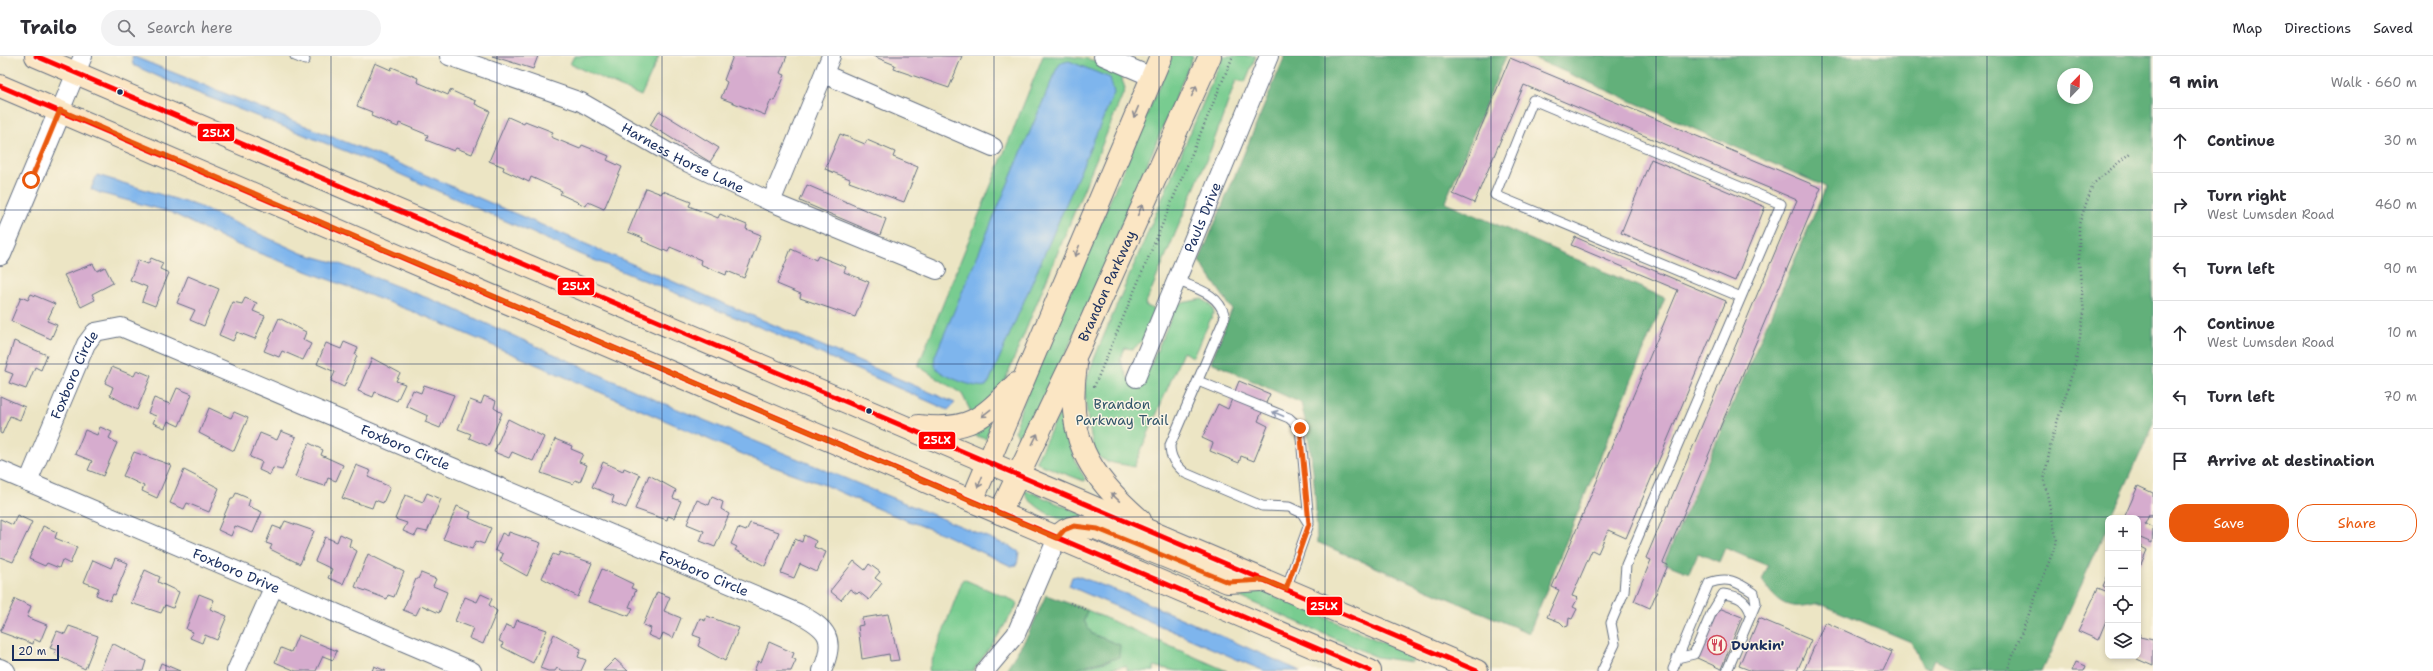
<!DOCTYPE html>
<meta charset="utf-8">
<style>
:root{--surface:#fff;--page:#f2f2f3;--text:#2b2b33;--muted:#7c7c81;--line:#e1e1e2;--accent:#ea580c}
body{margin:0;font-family:"Shantell Sans",sans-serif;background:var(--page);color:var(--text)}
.controls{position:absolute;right:12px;bottom:12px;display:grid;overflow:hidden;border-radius:8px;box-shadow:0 2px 6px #0003}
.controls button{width:36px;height:36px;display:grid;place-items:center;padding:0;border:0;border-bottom:1px solid var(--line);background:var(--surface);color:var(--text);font:20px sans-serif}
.compass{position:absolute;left:2057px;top:12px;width:36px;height:36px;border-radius:50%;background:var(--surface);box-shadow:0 2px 6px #0003;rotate:23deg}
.scale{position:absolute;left:12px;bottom:10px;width:47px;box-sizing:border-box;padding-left:4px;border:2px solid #1b2f5e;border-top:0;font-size:11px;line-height:14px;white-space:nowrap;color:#1b2f5e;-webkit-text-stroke:3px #fcf5e5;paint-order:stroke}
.stop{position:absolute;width:12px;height:12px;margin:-9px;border:3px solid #ea580c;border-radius:50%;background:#fff}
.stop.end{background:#ea580c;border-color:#fff;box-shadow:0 1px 4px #0008}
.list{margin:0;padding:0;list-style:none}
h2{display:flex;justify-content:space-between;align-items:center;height:52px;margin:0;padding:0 16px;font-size:17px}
h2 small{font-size:13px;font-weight:400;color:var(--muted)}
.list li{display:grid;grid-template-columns:26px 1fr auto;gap:12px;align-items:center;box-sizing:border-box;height:64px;padding:0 16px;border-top:1px solid var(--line)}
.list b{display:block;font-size:15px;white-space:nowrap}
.list p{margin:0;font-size:13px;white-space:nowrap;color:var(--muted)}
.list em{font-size:13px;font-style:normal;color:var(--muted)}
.actions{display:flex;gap:8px;padding:12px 16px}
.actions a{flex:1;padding:9px 0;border:1px solid var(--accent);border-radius:16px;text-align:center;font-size:14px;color:var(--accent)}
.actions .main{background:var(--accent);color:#fff}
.icon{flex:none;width:22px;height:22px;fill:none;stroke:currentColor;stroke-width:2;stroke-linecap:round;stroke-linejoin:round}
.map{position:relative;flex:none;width:2153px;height:615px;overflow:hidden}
header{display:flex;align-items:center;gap:24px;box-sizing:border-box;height:56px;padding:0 20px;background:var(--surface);border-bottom:1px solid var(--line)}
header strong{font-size:19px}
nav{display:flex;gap:22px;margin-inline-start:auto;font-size:14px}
.search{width:280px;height:36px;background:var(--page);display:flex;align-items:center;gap:10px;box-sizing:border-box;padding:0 14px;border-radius:22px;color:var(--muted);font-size:15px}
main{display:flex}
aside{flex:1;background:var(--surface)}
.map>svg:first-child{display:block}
.green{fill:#78cc90;stroke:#4a7e77}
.forest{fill:#62b07a;stroke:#3e706c;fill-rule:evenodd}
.water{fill:#7eb5ed;stroke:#4c72a6}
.building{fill:#d6acce}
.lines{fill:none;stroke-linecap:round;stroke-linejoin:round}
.service-casing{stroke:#646f82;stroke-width:11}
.minor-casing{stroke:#646f82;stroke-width:20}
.tertiary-casing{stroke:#646f82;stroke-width:24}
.secondary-casing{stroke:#646f82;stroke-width:24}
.path{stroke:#646f82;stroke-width:2.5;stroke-dasharray:1 3;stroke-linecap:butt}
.service{stroke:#fff;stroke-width:9}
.minor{stroke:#fff;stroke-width:18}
.tertiary{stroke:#fff;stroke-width:22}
.secondary{stroke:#fbe6c4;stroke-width:22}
.bus-1-casing{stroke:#fcf5e5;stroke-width:8}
.bus-1{stroke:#f00;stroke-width:5}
.oneway{stroke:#8b8a91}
.oneway2{stroke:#8d97ae}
.route{stroke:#ea580c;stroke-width:5}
.grid{fill:none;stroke:#1b2f5e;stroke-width:1;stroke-opacity:0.55}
.bus-dot{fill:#1b2f5e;stroke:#fcf5e5;stroke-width:1.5}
.labels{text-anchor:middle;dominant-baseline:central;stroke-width:3;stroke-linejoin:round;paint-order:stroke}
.street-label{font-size:14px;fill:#1b2f5e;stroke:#fcf5e5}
.park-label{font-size:14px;fill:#32566a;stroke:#fcf5e5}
.poi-label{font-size:14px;font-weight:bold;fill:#1b2f5e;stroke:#fcf5e5;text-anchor:start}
.line-badge{stroke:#fcf5e5;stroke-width:1.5}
.badge-label{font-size:11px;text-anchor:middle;font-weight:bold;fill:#fff}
</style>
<header>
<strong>Trailo</strong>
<div class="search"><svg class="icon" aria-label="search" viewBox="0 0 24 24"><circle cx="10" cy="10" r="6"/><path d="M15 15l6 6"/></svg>Search here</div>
<nav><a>Map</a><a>Directions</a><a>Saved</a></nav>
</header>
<main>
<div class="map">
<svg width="2153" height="615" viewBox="0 0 2153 615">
<rect width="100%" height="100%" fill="#fcf5e5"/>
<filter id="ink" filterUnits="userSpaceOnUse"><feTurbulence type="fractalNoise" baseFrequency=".025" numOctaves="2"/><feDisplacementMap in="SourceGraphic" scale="8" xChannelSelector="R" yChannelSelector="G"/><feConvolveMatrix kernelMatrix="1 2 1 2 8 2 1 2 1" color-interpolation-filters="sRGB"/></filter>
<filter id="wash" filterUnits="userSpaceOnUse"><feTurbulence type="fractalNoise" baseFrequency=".012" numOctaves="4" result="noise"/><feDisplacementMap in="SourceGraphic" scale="16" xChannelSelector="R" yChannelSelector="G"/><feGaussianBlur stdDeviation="0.9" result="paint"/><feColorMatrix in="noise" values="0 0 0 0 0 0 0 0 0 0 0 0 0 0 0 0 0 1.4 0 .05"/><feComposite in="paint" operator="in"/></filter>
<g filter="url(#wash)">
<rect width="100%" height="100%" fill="#ece5c4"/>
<!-- green -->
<path class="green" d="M574,0H659L641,40L570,8Z
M1043,0C1072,0 1119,0 1125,33L1006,322L991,345L972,358L962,338L918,310Z
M1172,0H1193L1080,267L1025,383H1020L1015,375L1021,352Z
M1223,0H1256L1245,26L1236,24L1211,93L1145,249L1155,254L1142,285L1133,293L1125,292L1120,304L1128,323L1142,329L1177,248L1202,243L1210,248L1214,256L1193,301L1183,296L1134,411C1122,407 1107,409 1097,399C1092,394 1083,338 1085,330C1087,320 1092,309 1096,298Z
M1063,349C1065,375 1071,401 1086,424L1084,425L1037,407L1036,405Z
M989,367L991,369L986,383L970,378Z
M1025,435H1028L1120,474C1089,469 1057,469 1033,447C1029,444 1025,440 1025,435Z
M963,523L1017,546L1016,551L992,589L973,615H928Z
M1235,533L1264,535L1414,600L1411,606L1377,601L1233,538Z
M1087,554L1227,615H1176L1154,610V615H1127L1126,610L1096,615H1075L1082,611L1110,605L1120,589L1092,578L1084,565Z"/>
<!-- forest -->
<path class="forest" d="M1285,0H1506L1445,146L1665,242L1529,577L1317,486C1316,439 1313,393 1301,347L1211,306L1232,253L1199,205Z
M1529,0H2153V369L2111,462H2108V469L2042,615H1958L1934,604L1930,613L1923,611L1911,586L1818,547C1789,555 1778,549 1762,524L1768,510L1725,492L1719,506L1698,497L1689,517L1664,507L1826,131ZM2063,18H2087V42H2063Z
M1046,539L1087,554L1084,565L1092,578L1120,589L1119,601C1105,607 1088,606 1075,615H1005L1028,579Z"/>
<!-- water -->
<path class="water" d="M132,0L400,108L955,347L948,354L774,277L589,202L368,104L175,28L133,9Z
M1069,5L1110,22L1114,37L989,326L986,330C976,333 946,321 938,314C934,310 934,305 935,300L1057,12L1061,7Z
M97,119L198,150L301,197L337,207L443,248L658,345L1011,491L1019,496L1017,509L1011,510L943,478L885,456L822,428L763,407L427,261L235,188L170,156L100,137L91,133Z
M1077,520L1131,540L1300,615H1265L1250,609L1069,530L1072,521Z"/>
<g id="blocks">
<!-- building -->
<path class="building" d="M492,0H538L533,13Z
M733,0H787L780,17L785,19L774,45L771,44L765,59L721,42L727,26L724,24Z
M873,0H962L949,32L894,13L895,9Z
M1510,2L1821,132L1663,507L1668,509L1650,552L1634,545L1651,504L1646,502L1797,144L1524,29L1474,147L1453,138Z
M375,7L391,14L392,11L418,22L417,26L448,39L450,34L461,39L476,45L475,48L490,55L472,98L456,92L454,95L426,84L428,79L399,67L398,71L371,60L372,56L357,50Z
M659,55L719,92L710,106L650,69Z
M508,61L524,68L525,65L553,76L551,81L580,93L582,89L609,100L607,104L622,111L604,153L588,146L586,150L560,138L562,135L531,121L529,126L503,114L504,111L489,105Z
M840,78L865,88L867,84L895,96L893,101L918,111L904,146L849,126L850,123L825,113Z
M1651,103L1765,151L1735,225L1621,177Z
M807,129L886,163L880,179L800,145Z
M646,132L661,138L663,135L691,146L689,150L718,162L720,158L747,169L746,173L761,179L744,222L727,215L726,219L700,208L701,204L670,191L668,196L642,185L643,182L628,176Z
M1575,181L1726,245L1626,482L1608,474L1598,497L1592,494L1572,540L1578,542L1573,551L1577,553L1572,563L1569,562L1568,570L1565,571L1560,566L1547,561L1559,534L1552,531L1678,234L1571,189Z
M791,193L816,204L818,200L846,211L844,216L869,226L855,261L800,242L801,238L777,228Z
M151,202L163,207L160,213L169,217L155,250L142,245L147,231L130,224L138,204L148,208Z
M93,208L97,215L105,211L113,227L92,238L95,244L81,251L64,219Z
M188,220L219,233L204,270L190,264L195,254L177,247Z
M31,238L55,248L47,265L57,269L51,283L11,265L21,241L28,244Z
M245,242L257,247L253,255L265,260L255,283L237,276L233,285L219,279L233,246L242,248Z
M279,262L306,276L303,284L311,288L303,304L282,295L279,301L264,295Z
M14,285L47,299L41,314L35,311L26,333L9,327L13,318L5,315Z
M344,286L358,292L355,299L357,300L344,331L331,325L335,316L317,308L326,287L341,293Z
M372,302L400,317L396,325L405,328L397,345L375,336L373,341L358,335Z
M112,311L134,320L137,314L151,320L137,354L110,339L113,331L105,327Z
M1239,325L1270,338L1258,365L1268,370L1254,405L1241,400L1239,407L1210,395L1213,387L1202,382L1218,348L1228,353Z
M424,329L454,339L440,372L425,366L428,360L406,350L413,334L421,337Z
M177,332L192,338L179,370L168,365L165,372L153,367L156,360L148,357L154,342L170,348Z
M0,340L25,351L20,364L10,360L2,378L0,377Z
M484,340L496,345L494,352L502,357L488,390L469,382L471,378L458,373L470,344L481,348Z
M209,352L231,362L234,356L248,362L234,395L199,377Z
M508,363L544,381L533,405L512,396L509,402L494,396Z
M100,371L112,376L109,382L117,387L103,420L88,414L92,405L75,398L85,374L97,379Z
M281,375L296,381L282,414L273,412L270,419L259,414L262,406L250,401L260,377L277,384Z
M555,383L572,390L571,393L583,398L579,406L587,409L580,426L575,424L573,428L541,417Z
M309,387L323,394L321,399L343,409L336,425L328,422L325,430L295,421Z
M134,396L171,409L157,442L142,435L144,430L123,420Z
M603,406L623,415L624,412L640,419L626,452L612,446L614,440L592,431Z
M356,409L371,415L368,421L390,431L383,447L375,444L372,452L342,442Z
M184,414L219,432L209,456L187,447L184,453L170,447Z
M649,419L676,434L673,442L681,445L674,462L668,460L667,464L635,453Z
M2138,430L2153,437V460L2149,459L2145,468L2153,472L2152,487L2138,481V462H2124Z
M236,437L250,443L248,450L262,456L253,477L235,470L231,480L218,474L231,443H233Z
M427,437L441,443L427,476L418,474L415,480L403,475L407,467L395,463L405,439L423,446Z
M712,441L723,446L721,453L729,458L715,491L700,485L704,475L687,468L697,444L709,449Z
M457,450L471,456L469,462L491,472L484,488L476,485L472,493L443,483Z
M17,459L32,466L13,506L0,501V463L13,469Z
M285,465L314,475L300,508L270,493L272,489L266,487L273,470L281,473Z
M750,467L779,476L765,510L735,494L737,491L731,488L738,472L746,475Z
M43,470L57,476L55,482L77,491L70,508L62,504L59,512L47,507L45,510L29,503Z
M509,476L541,487L527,520L500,505L503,498L495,494L502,477L508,480Z
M340,478L351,483L349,490L357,495L343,528L328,522L332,513L315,505L325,481L337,486Z
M804,479L816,485L814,491L826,496L817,516L800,508L794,522L781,517L795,483L802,486Z
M2138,489L2147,494L2141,508L2138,507Z
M560,496L592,507L578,541L542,522L553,498L558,500Z
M368,498L404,516L394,541L388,539L387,543L355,531Z
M115,502L128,507L115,539L113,538L110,545L96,539L99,532L84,526L93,504L111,512Z
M854,505L865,514L869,508L880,516L875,522L882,527L869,544L859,536L857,538L850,533L841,544L830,535Z
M602,513L633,528L631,532L636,534L629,551L633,552L629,560L588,546Z
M145,514L160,521L158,526L179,536L173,552L165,549L161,557L131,547Z
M421,517L436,523L433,530L447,536L439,557L421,549L416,559L403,554L416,523H418Z
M2108,519V533L2103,530Z
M2098,532L2108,536V560L2098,584L2078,575Z
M657,536L670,541L664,555L681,562L673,582L663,577L660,584L648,579L651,572L643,569Z
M199,538L214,544L210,553L227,560L217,584L205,579L202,587L190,582L193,576L186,573Z
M481,538L492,543L489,549L497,555L483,588L469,582L473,572L455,565L465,541L477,546Z
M15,543L31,550L27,561L47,569L40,586L34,583L33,588L0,576Z
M1719,552L1742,561L1721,613L1697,602L1708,576L1706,575L1709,567L1712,568Z
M888,558L899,604L890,605L889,598L862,603L858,570L863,569L862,562Z
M707,560L739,572L725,605L698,590L701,582L693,579L700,562L705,565Z
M1759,562L1811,584L1797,615H1752L1739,610Z
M517,564L547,574L533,607L502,591L503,587L499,585L506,569L514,572Z
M1825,566L1892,596L1883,615L1804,614Z
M69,570L98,580L85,613L54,598L56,594L50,592L57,575L65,578Z
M2138,577L2141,578L2140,581L2153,584V610L2130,600H2138Z
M554,578L581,593L578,601L586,604L581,615H564L557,612L555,615H548L540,612Z
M298,579L337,595L333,604L323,600L316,615H296L275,606L281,592L291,596Z
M769,586L794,597L792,602L796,604L791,615H754L758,605L761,606Z
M112,587L146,605L143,615H100Z
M615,603L628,615H603Z
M2076,606L2086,610L2084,615H2072Z
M161,607L180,615H158Z
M374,610L386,615H372Z"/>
</g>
</g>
<g filter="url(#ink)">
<use href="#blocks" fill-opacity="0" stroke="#646f82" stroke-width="1"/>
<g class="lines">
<defs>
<path id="service" d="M295,0L305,4
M1176,224C1197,233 1219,237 1225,261L1170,389C1170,402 1175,408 1185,417L1262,450L1289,451L1302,457L1309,468L1286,533
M1198,325L1289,362L1300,372L1309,465
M1677,602L1694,598L1711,558L1723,538C1738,540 1746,543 1751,558
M1673,613L1709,527C1729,520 1737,526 1754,537L1756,547L1727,615
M1602,615L1615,588L1611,567L1624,536L1626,509L1781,148L1533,44L1495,139L1741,241"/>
<g id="minor">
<path id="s1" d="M449,0L581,46L678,102L771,146L831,0"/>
<path d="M1103,0L1152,21"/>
<path d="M824,18L993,91"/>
<path d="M60,55L83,0"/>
<path d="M771,146L937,214"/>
<path id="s2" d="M1136,322L1269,0"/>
<path id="s3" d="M0,414L472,615"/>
<path id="s4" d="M28,426L86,288L95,276L121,271L798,557C828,573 836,582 822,615"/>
<path d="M0,612L6,615"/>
<path d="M236,615L274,530"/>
<path d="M985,615L1016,578L1057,482"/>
</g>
<path id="tertiary" d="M0,198L60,55"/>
<g id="secondary">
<path d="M36,0L1477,615"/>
<path d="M0,30L1370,615"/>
<path d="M1076,309C1065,380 1088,419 1140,464"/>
<path d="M918,370C970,376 982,363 1016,328"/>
<path d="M972,445L1161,0"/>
<path id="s5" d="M1000,457L1079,292L1210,0"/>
<path d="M1057,482C1068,467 1082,470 1098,473L1228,526L1261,524"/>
</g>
</defs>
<!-- service casing -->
<use href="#service" class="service-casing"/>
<!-- minor casing -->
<use href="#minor" class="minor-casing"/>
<!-- tertiary casing -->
<use href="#tertiary" class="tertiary-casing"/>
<!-- secondary casing -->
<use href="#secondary" class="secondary-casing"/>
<!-- path -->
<path class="path" d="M1094,331L1233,0
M1070,547L1087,554
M2007,615L2057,485L2044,424L2052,383L2076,305L2084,257L2079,206V168L2093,128L2130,97"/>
<!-- service -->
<use href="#service" class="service"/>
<!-- minor -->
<use href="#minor" class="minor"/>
<!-- tertiary -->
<use href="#tertiary" class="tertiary"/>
<!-- secondary -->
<use href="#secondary" class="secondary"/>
<defs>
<path id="bus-1" d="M36,0L1477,615
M0,30L1370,615"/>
</defs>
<!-- bus-1 casing -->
<use href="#bus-1" class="bus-1-casing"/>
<!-- bus-1 -->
<use href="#bus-1" class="bus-1"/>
</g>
<!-- one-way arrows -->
<defs><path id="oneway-shaft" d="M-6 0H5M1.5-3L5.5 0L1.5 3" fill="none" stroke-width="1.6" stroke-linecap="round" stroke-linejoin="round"/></defs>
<g class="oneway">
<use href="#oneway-shaft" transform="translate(1194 35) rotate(-66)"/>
<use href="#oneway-shaft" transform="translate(1136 56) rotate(113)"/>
<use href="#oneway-shaft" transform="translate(1140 154) rotate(-66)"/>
<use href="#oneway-shaft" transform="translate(1077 195) rotate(113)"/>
<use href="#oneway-shaft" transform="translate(986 357) rotate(142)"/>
<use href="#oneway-shaft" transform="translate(1035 383) rotate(-64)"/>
<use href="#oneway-shaft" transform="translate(980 426) rotate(112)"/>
<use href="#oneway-shaft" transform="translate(1115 441) rotate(-137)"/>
</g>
<use class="oneway2" href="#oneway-shaft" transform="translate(1278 358) rotate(-157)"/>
</g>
<g class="lines" filter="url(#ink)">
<!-- route -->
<path class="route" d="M31,124L60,54L1057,482L1064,474L1074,470L1098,473L1228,526L1264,524L1286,533L1309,468L1300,372"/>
</g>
<!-- grid -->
<path class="grid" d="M166,0V615M331,0V615M497,0V615M662,0V615M828,0V615M994,0V615M1159,0V615M1325,0V615M1491,0V615M1656,0V615M1822,0V615M1987,0V615M0,154H2153M0,308H2153M0,461H2153"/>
<!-- icons -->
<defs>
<symbol id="restaurant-ring" viewBox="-11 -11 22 22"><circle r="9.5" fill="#fcf5e5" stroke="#d1495b" stroke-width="1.5"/><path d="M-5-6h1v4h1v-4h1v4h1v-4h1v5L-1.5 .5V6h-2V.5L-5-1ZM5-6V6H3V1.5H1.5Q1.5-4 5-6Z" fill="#d1495b"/></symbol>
</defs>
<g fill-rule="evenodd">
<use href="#restaurant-ring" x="1706" y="578" width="22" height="22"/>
</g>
<!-- markers -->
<g class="bus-dot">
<circle cx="120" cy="36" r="3.5"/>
<circle cx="869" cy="355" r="3.5"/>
</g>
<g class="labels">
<!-- street labels -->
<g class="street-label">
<text stroke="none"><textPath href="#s1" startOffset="256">Harness Horse Lane</textPath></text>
<text stroke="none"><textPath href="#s2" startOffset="174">Pauls Drive</textPath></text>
<text stroke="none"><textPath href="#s5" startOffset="251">Brandon Parkway</textPath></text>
<text stroke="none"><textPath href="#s4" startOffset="117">Foxboro Circle</textPath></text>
<text stroke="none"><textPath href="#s4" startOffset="500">Foxboro Circle</textPath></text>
<text stroke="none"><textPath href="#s3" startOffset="257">Foxboro Drive</textPath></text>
<text stroke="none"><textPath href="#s4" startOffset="824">Foxboro Circle</textPath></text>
</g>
<!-- park labels -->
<g class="park-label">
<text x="1122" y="348">Brandon<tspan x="1122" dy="16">Parkway Trail</tspan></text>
</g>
<!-- poi labels -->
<g class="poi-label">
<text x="1731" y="589">Dunkin'</text>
</g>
</g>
<g class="line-badge">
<rect x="197" y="67" width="38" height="19" rx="4" fill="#f00"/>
<rect x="557" y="221" width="38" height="19" rx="4" fill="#f00"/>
<rect x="918" y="375" width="38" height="19" rx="4" fill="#f00"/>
<rect x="1306" y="540" width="37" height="20" rx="4" fill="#f00"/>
</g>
<g class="badge-label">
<text x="216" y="81">25LX</text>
<text x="576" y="234">25LX</text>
<text x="937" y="388">25LX</text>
<text x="1324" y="554">25LX</text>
</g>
</svg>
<div class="controls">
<button>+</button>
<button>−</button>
<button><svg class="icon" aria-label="locate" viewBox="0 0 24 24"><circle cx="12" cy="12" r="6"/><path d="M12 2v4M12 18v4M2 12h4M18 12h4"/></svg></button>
<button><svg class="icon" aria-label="layers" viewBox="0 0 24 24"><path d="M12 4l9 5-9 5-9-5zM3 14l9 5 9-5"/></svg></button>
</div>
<svg class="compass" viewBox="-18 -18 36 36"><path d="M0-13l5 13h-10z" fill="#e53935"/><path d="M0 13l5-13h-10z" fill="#7c7c81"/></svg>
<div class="scale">20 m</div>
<div class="stop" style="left:31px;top:124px"></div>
<div class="stop end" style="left:1300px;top:372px"></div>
</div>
<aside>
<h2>9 min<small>Walk · 660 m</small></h2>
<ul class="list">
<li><svg class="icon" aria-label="ahead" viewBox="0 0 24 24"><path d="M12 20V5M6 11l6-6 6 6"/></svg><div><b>Continue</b></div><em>30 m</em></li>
<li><svg class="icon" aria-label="right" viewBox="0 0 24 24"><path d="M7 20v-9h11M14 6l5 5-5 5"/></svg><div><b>Turn right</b><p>West Lumsden Road</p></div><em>460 m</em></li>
<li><svg class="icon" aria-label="left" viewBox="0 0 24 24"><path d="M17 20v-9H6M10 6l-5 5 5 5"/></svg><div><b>Turn left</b></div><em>90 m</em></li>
<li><svg class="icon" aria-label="ahead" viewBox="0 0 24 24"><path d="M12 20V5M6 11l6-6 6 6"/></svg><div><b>Continue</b><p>West Lumsden Road</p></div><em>10 m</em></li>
<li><svg class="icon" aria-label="left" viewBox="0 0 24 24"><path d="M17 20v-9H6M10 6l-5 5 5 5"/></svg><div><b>Turn left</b></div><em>70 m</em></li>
<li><svg class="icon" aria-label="arrive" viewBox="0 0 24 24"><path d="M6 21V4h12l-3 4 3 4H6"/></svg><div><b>Arrive at destination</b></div></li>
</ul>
<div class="actions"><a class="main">Save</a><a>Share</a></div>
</aside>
</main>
